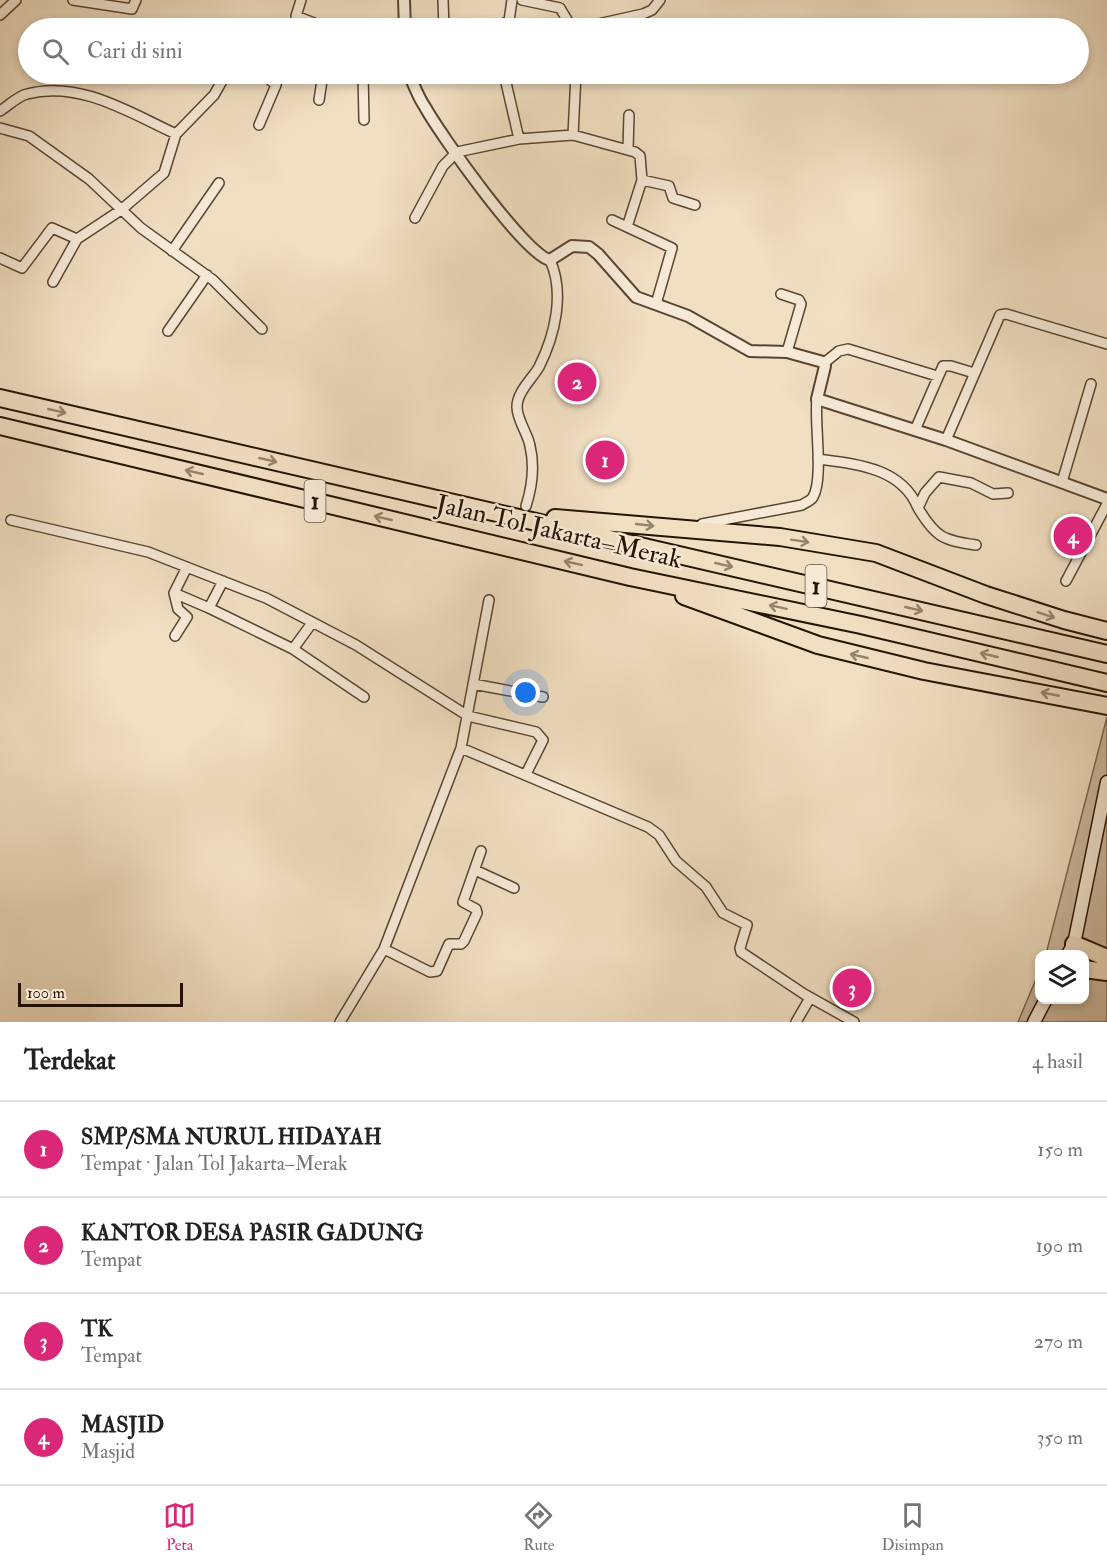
<!DOCTYPE html>
<html lang="id">
<meta charset="utf-8">
<style>
:root{--surface:#fff;--page:#f6f6f6;--text:#222;--muted:#767676;--line:#e0e0e0;--accent:#db2777}
body{margin:0;font-family:"IM FELL Double Pica",serif;background:var(--page);color:var(--text)}
.controls{position:absolute;right:18px;bottom:18px;display:grid;overflow:hidden;border-radius:12px;box-shadow:0 3px 9px #0003}
.controls button{width:54px;height:54px;display:grid;place-items:center;padding:0;border:0;border-bottom:2px solid var(--line);background:var(--surface);color:var(--text);font:30px sans-serif}
.scale{position:absolute;left:18px;bottom:15px;width:165px;box-sizing:border-box;padding-left:6px;border:3px solid #281203;border-top:0;font-size:16px;line-height:21px;white-space:nowrap;color:#281203;-webkit-text-stroke:4px #f6ead7;paint-order:stroke}
.you{position:absolute;left:526px;top:693px;width:21px;height:21px;margin:-15px;border:4px solid #fff;border-radius:50%;background:#1a73e8;box-shadow:0 0 0 9px #1a73e833}
.badge{display:grid;place-items:center;width:39px;height:39px;border-radius:50%;background:var(--accent);color:#fff;font-size:20px;font-weight:700}
.pin{position:absolute;translate:-50% -50%;border:3px solid #fff;box-shadow:0 2px 6px #0006}
.list{margin:0;padding:0;list-style:none}
h2{display:flex;justify-content:space-between;align-items:center;height:78px;margin:0;padding:0 24px;font-size:26px}
h2 small{font-size:20px;font-weight:400;color:var(--muted)}
.list li{display:grid;grid-template-columns:39px 1fr auto;gap:18px;align-items:center;box-sizing:border-box;height:96px;padding:0 24px;border-top:2px solid var(--line)}
.list b{display:block;font-size:22px;white-space:nowrap}
.list p{margin:0;font-size:20px;white-space:nowrap;color:var(--muted)}
.list em{font-size:20px;font-style:normal;color:var(--muted)}
.icon{flex:none;width:33px;height:33px;fill:none;stroke:currentColor;stroke-width:2;stroke-linecap:round;stroke-linejoin:round}
.map{position:relative;flex:none;width:1107px;height:1022px;overflow:hidden}
.search{position:absolute;background:var(--surface);box-shadow:0 3px 9px #0003;left:18px;right:18px;top:18px;height:66px;display:flex;align-items:center;gap:15px;box-sizing:border-box;padding:0 21px;border-radius:33px;color:var(--muted);font-size:22px}
.sheet{height:462px;background:var(--surface)}
nav{display:flex;justify-content:space-around;align-items:center;box-sizing:border-box;height:84px;border-top:2px solid var(--line);background:var(--surface);font-size:16px;color:var(--muted)}
nav a{display:grid;justify-items:center;gap:3px}
nav .on{color:var(--accent)}
.map>svg:first-child{display:block}
.green{fill:#cfbca2;stroke:#7c6752;stroke-width:1.5}
.lines{fill:none;stroke-linecap:round;stroke-linejoin:round}
.minor-casing{stroke:#5a4533;stroke-width:12}
.tertiary-casing{stroke:#5a4533;stroke-width:14}
.secondary-casing{stroke:#281203;stroke-width:15}
.motorway-casing{stroke:#281203;stroke-width:20}
.minor{stroke:#f6ead7;stroke-width:9}
.tertiary{stroke:#f6ead7;stroke-width:10}
.secondary{stroke:#f6ead7;stroke-width:12}
.motorway{stroke:#f1dfc2;stroke-width:16}
.oneway{stroke:#97836c}
.labels{text-anchor:middle;dominant-baseline:central;stroke-width:5;stroke-linejoin:round;paint-order:stroke}
.shield{fill:#f6ead7;stroke:#665343;stroke-width:1.5}
.shield-label{font-size:24px;font-weight:bold;fill:#281203}
.street-label{font-size:26px;fill:#281203;stroke:#f6ead7}
</style>
<div class="map">
<svg width="1107" height="1022" viewBox="0 0 1107 1022">
<rect width="100%" height="100%" fill="#f1dfc2"/>
<filter id="stains"><feTurbulence type="fractalNoise" baseFrequency=".00333" numOctaves="4"/><feColorMatrix values="0 0 0 0 .2 0 0 0 0 .09 0 0 0 0 .02 0 0 0 .5 -.17"/></filter>
<radialGradient id="worn" r=".72"><stop offset=".6" stop-color="#630" stop-opacity="0"/><stop offset="1" stop-color="#630" stop-opacity=".3"/></radialGradient>
<!-- green -->
<path class="green" d="M1107,717V1022H1018L1039,972L1040,999H1084V954H1046Z"/>
<g class="lines">
<defs>
<path id="minor" d="M73,0L132,9L136,0
M301,0L296,16L327,28
M443,0L444,28
M522,0L560,8L572,28
M0,15L16,0
M494,28L509,21L512,0
M580,28L643,14L652,10L660,0
M363,74L364,120
M504,74L519,139
M319,100L323,74
M0,111C8,106 18,96 27,94C80,80 130,113 176,134
M259,125L276,85L263,74
M0,128L29,136L89,179L141,228L213,280L262,329
M573,135L576,74
M628,149L629,115
M642,180L669,186L673,198L695,205
M415,218L443,166L457,152L519,139L573,135L635,152L640,156L642,180L627,227L672,248L656,304
M612,220L627,227
M172,251L219,183
M0,258L22,268L52,228L77,239
M53,282L77,239L121,210L164,173L176,134L214,95L226,74
M781,294L799,300L801,304L787,352
M168,331L207,275
M824,363L839,351L848,349L937,376
M915,430L943,366H951L974,373
M946,440L1000,315L1006,314L1107,344
M818,459C857,464 902,468 918,508
M1062,482L1091,384
M526,506C532,487 535,467 530,446C528,434 517,420 517,407C517,392 532,379 539,367C555,335 565,293 550,260
M11,520L148,552L266,598L356,645L468,716L536,732L543,740L526,774
M702,524L802,505C806,502 811,501 813,497C824,478 814,422 817,399
M976,545C943,540 936,538 918,508L925,493L939,477L971,483L993,494L1008,493
M187,567L174,593L209,608
M223,581L209,608L293,649L312,623
M1066,581L1107,504
M174,593L178,609L187,617L175,636
M293,649L364,697
M473,684L543,697
M461,748L648,827L659,835L676,861L706,887L723,913L747,925L740,948L741,952L804,994L854,1022
M475,870L514,888
M384,949L430,972L437,971L449,944H461L464,941L477,913L476,909L463,902L481,851
M340,1022L384,949L461,748L489,600
M796,1022L810,998"/>
<path id="tertiary" d="M404,0L405,28
M409,74C414,85 418,97 425,107C440,134 525,255 550,260L572,246L589,247L598,254L636,297L688,316L750,351L787,352L823,362L825,366L817,399L946,440L1107,499"/>
<path id="secondary" d="M1068,954L1074,944L1107,782
M1034,1022L1046,999"/>
<path id="motorway" d="M0,398L1107,654
M0,426L630,577L861,625L1107,683
M555,518L780,537L876,553L986,595L1064,620L1107,631
M684,596L818,645L924,671L1107,706
M1074,944L1107,958
M1084,969L1107,972"/>
</defs>
<!-- minor casing -->
<use href="#minor" class="minor-casing"/>
<!-- tertiary casing -->
<use href="#tertiary" class="tertiary-casing"/>
<!-- secondary casing -->
<use href="#secondary" class="secondary-casing"/>
<!-- motorway casing -->
<use href="#motorway" class="motorway-casing"/>
<!-- minor -->
<use href="#minor" class="minor"/>
<!-- tertiary -->
<use href="#tertiary" class="tertiary"/>
<!-- secondary -->
<use href="#secondary" class="secondary"/>
<!-- motorway -->
<use href="#motorway" class="motorway"/>
</g>
<!-- one-way arrows -->
<defs><path id="oneway-shaft" d="M-6 0H5M1.5-3L5.5 0L1.5 3" fill="none" stroke-width="1.6" stroke-linecap="round" stroke-linejoin="round" transform="scale(1.5)"/></defs>
<g class="oneway">
<use href="#oneway-shaft" transform="translate(57 411) rotate(13)"/>
<use href="#oneway-shaft" transform="translate(268 460) rotate(13)"/>
<use href="#oneway-shaft" transform="translate(194 472) rotate(-167)"/>
<use href="#oneway-shaft" transform="translate(383 518) rotate(-167)"/>
<use href="#oneway-shaft" transform="translate(645 525) rotate(6)"/>
<use href="#oneway-shaft" transform="translate(800 541) rotate(9)"/>
<use href="#oneway-shaft" transform="translate(573 563) rotate(-167)"/>
<use href="#oneway-shaft" transform="translate(724 565) rotate(13)"/>
<use href="#oneway-shaft" transform="translate(778 607) rotate(-168)"/>
<use href="#oneway-shaft" transform="translate(914 609) rotate(13)"/>
<use href="#oneway-shaft" transform="translate(1046 615) rotate(18)"/>
<use href="#oneway-shaft" transform="translate(989 655) rotate(-167)"/>
<use href="#oneway-shaft" transform="translate(859 656) rotate(-167)"/>
<use href="#oneway-shaft" transform="translate(1050 694) rotate(-169)"/>
</g>
<g class="labels">
<!-- shield labels -->
<g class="shield">
<rect x="304.5" y="480" width="21" height="42" rx="4.5"/>
<rect x="805.5" y="565" width="21" height="42" rx="4.5"/>
</g>
<g class="shield-label">
<text x="315" y="501">1</text>
<text x="816" y="586">1</text>
</g>
<!-- street labels -->
<g class="street-label">
<text transform="translate(559 532) rotate(13)">Jalan Tol Jakarta–Merak</text>
</g>
</g>
<rect width="100%" height="100%" filter="url(#stains)"/>
<rect width="100%" height="100%" fill="url(#worn)"/>
</svg>
<div class="controls">
<button><svg class="icon" aria-label="layers" viewBox="0 0 24 24"><path d="M12 4l9 5-9 5-9-5zM3 14l9 5 9-5"/></svg></button>
</div>
<div class="scale">100 m</div>
<div class="you"></div>
<div class="pin badge" style="left:605px;top:460px">1</div>
<div class="pin badge" style="left:577px;top:382px">2</div>
<div class="pin badge" style="left:852px;top:988px">3</div>
<div class="pin badge" style="left:1073px;top:536px">4</div>
<div class="search"><svg class="icon" aria-label="search" viewBox="0 0 24 24"><circle cx="10" cy="10" r="6"/><path d="M15 15l6 6"/></svg>Cari di sini</div>
</div>
<section class="sheet">
<h2>Terdekat<small>4 hasil</small></h2>
<ul class="list">
<li><span class="badge">1</span><div><b>SMP/SMA NURUL HIDAYAH</b><p>Tempat · Jalan Tol Jakarta–Merak</p></div><em>150 m</em></li>
<li><span class="badge">2</span><div><b>KANTOR DESA PASIR GADUNG</b><p>Tempat</p></div><em>190 m</em></li>
<li><span class="badge">3</span><div><b>TK</b><p>Tempat</p></div><em>270 m</em></li>
<li><span class="badge">4</span><div><b>MASJID</b><p>Masjid</p></div><em>350 m</em></li>
</ul>
</section>
<nav>
<a class="on"><svg class="icon" aria-label="map" viewBox="0 0 24 24"><path d="M3 6l6-2 6 2 6-2v14l-6 2-6-2-6 2zM9 4v14M15 6v14"/></svg>Peta</a>
<a><svg class="icon" aria-label="directions" viewBox="0 0 24 24"><path d="M12 3l9 9-9 9-9-9zM9 14v-3h6M13 9l2 2-2 2"/></svg>Rute</a>
<a><svg class="icon" aria-label="saved" viewBox="0 0 24 24"><path d="M7 4h10v16l-5-4-5 4z"/></svg>Disimpan</a>
</nav>
